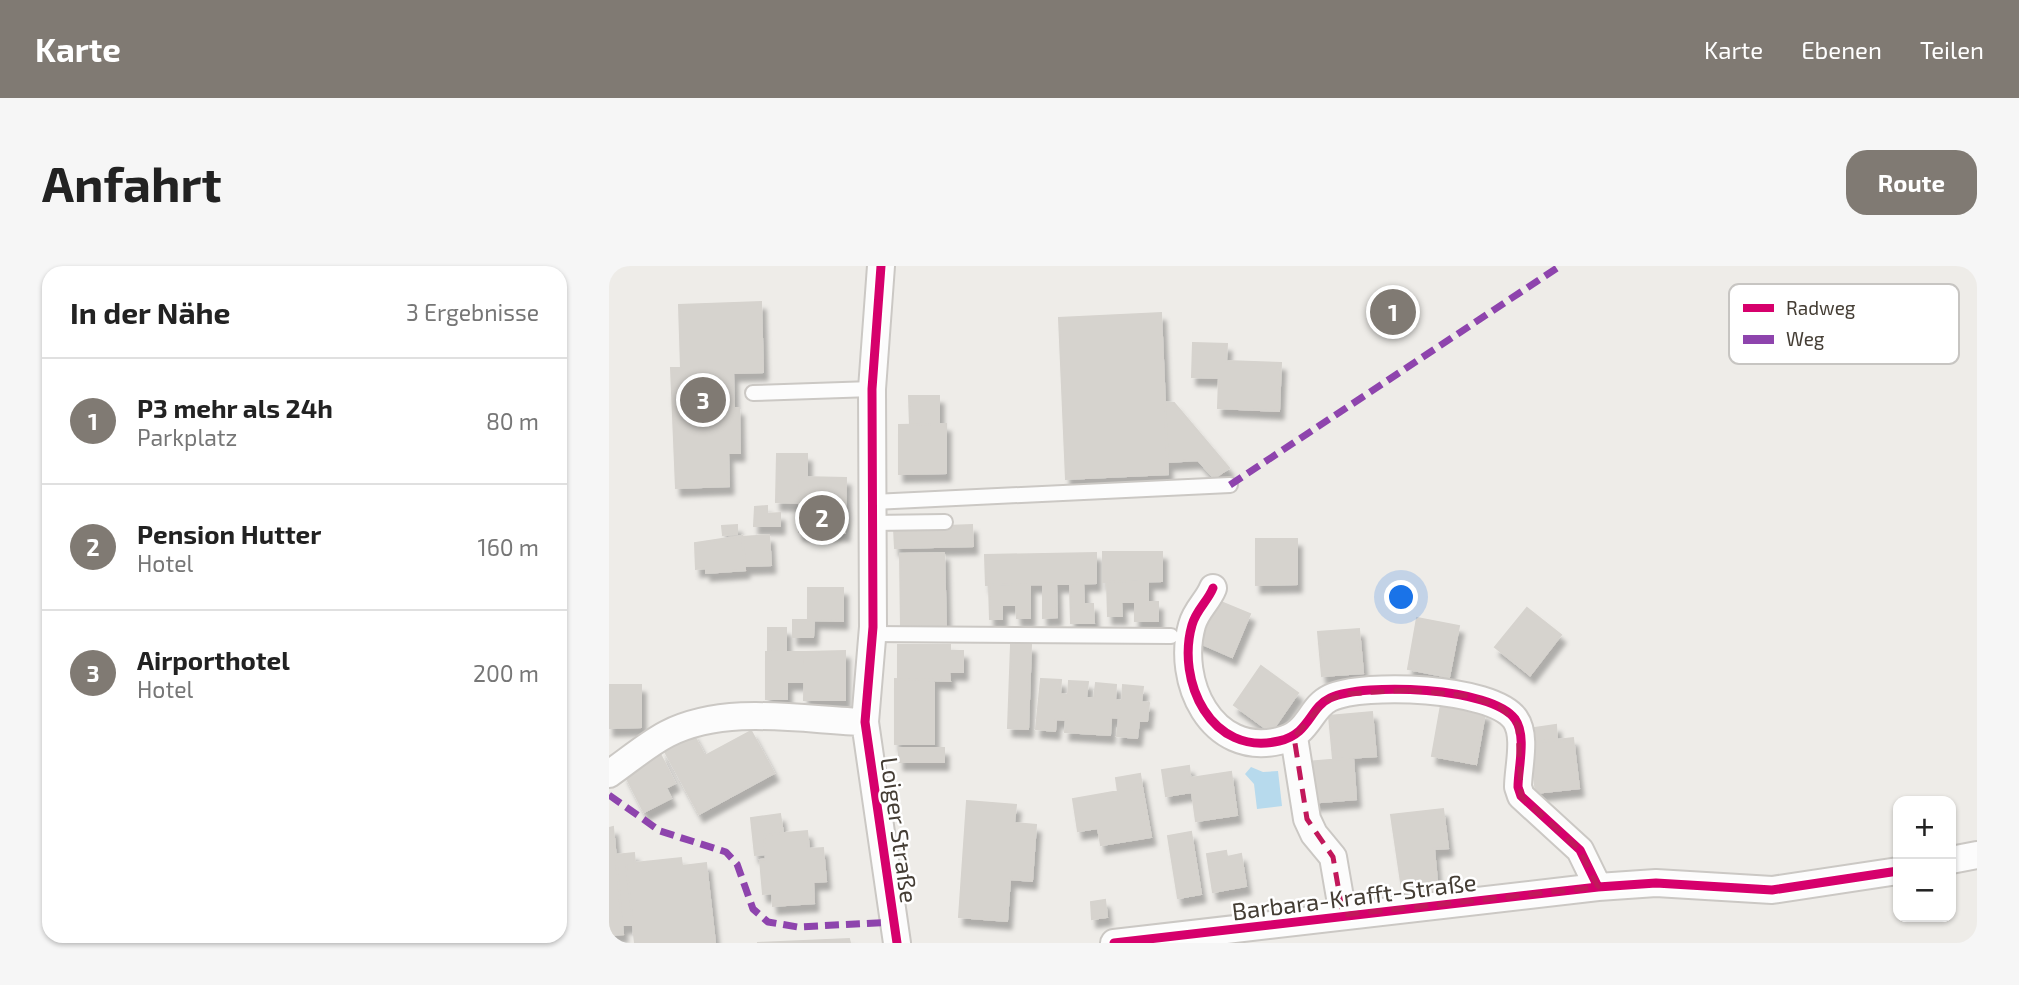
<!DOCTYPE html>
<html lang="de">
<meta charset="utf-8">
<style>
:root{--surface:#fff;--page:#f6f6f6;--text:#222;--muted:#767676;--line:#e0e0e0;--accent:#807a73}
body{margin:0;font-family:"Exo 2",sans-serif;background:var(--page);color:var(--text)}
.controls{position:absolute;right:21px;bottom:21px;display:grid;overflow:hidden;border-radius:14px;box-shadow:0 2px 5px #0004}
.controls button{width:63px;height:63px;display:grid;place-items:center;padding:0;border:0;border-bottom:2px solid var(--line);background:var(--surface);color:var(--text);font:35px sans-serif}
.you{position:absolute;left:793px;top:332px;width:24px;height:24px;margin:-18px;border:5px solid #fff;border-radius:50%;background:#1a73e8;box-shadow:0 0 0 10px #1a73e833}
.badge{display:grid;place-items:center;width:46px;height:46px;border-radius:50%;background:var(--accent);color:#fff;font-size:23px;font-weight:700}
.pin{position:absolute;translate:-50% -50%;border:4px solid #fff;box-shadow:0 2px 7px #0006}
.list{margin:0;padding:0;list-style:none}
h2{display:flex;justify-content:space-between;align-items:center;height:91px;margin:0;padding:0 28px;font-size:30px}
h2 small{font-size:23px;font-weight:400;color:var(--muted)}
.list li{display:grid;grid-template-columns:46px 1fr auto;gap:21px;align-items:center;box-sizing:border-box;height:126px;padding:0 28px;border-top:2px solid var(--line)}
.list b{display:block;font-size:26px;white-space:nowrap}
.list p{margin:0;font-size:23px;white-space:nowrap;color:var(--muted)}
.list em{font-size:23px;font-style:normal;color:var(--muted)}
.map{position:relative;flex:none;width:1368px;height:677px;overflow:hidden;border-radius:21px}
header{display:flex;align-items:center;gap:42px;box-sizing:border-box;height:98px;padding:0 35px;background:var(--accent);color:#fff}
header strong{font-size:33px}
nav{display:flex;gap:38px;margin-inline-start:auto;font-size:24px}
.intro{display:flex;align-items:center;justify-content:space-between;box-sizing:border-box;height:168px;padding:0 42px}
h1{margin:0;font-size:49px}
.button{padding:18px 32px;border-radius:21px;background:var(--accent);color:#fff;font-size:24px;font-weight:700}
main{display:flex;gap:42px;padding:0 42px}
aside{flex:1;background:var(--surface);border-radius:21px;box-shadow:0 2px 5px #0004}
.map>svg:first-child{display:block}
.water{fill:#b7daed}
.building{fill:#d6d3ce;stroke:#d6d3ce;stroke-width:2;filter:url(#shadow)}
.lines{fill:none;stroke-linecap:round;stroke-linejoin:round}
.lane-casing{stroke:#cbc8c4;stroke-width:18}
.street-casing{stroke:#cbc8c4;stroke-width:30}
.lane{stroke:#fcfcfc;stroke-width:14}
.street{stroke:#fcfcfc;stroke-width:26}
.quiet{stroke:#8e44ad;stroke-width:7;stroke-dasharray:14 7;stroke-linecap:butt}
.cycleway-casing{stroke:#fff;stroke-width:13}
.cycleway{stroke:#d6006c;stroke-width:9}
.marked{fill:none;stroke:#c2185b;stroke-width:5;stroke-dasharray:14 9;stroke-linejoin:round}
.labels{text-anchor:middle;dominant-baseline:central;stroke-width:5;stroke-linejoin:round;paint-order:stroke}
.street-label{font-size:24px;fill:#443d34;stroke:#fff}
.key{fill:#fff;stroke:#c7c5c2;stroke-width:2}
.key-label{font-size:19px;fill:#443d34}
</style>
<header>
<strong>Karte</strong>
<nav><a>Karte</a><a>Ebenen</a><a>Teilen</a></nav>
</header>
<div class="intro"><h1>Anfahrt</h1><a class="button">Route</a></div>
<main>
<aside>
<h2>In der Nähe<small>3 Ergebnisse</small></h2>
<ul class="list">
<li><span class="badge">1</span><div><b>P3 mehr als 24h</b><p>Parkplatz</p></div><em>80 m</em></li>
<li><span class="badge">2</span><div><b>Pension Hutter</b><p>Hotel</p></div><em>160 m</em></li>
<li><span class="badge">3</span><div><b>Airporthotel</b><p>Hotel</p></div><em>200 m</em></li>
</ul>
</aside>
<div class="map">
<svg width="1368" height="677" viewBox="0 0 1368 677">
<defs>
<filter id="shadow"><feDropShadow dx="4.5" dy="8" stdDeviation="2" flood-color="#0004"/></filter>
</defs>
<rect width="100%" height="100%" fill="#eeece8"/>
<!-- water -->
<path class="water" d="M642,501L654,506L669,505L673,540L648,543L645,518L636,508Z"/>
<!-- building -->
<path class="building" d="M152,36L154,106L124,107L125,142H130L131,187H119L120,220L67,222L62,102H72L70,39Z
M552,47L559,208L457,213L450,52Z
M584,77L618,78L617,95L672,97L670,145L609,142L610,112L583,111Z
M300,130H330V158L301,159Z
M556,136L565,137L620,202L605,212L589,194L559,196Z
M337,158V207L290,208V159Z
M168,188H198V212L191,211V237L167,236Z
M191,211L237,212L236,267L190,266Z
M158,240V248L171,247V260H145L146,241Z
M128,259V268L114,269L113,260Z
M363,259L364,280L286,282L285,262Z
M160,269L162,299L136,300L134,271Z
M133,270L136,304L97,307V302L87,303L86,277Z
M647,273H688V318L647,319Z
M494,286H553V315L494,316Z
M335,287L337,360L292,361L291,288Z
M487,287V317L377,319L376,289Z
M539,315V336H549V355H526V336H512L513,350H499L498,316Z
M474,317L475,338H484L485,357H462L461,318Z
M421,318V352H408L407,339H393V353H381L380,319Z
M434,318H447L448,351L434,352Z
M199,322H234V355L199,354Z
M602,332L641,348L623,391L584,374Z
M918,342L952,369L921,409L886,381Z
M808,352L850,360L840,411L799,403Z
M184,354H205L204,371H184Z
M159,362H177V385L159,386Z
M750,363L754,407L713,410L709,366Z
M289,379H341V385H354V406H340L341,415L289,413Z
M402,379H422L419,463L399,462Z
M236,385V434H195L196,386Z
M157,386H196V416H178V433H157Z
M652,400L689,427L662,466L625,439Z
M286,413L325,414V478H286Z
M432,413L452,414L451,428L459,429L460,415L479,416L477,432H485L487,417L507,419L506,434L513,435L514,419L534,421L532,436L540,437L538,455H530L528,472L508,470L510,452L502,451L501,469L456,466L457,454L447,453L446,465L427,463Z
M0,419H32V461L0,462Z
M832,439L876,447L867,498L823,490Z
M763,446L767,490L724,493L720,450Z
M947,459L948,473L926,476L925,462Z
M142,465L165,507L90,548L54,482L83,466L96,490Z
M964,472L970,522L927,527L921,477Z
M290,482H335V496H290Z
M51,488L66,517L57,522L62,532L35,546L15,507Z
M744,492L747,533L701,537L698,496Z
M580,500L583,526L557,530L553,504Z
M622,506L628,549L587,555L581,512Z
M531,508L533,521L509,526L507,512Z
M533,521L542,571L492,579L489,562L469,565L464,533Z
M358,535L407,539L405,557L427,559L423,615L401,613L398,655L350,651Z
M834,543L839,582L825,583L829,626L794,630L782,549Z
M171,548L174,567L155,569L157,588L146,589L142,552Z
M4,561L14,668L0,669V562Z
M198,565L200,583L214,582L217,615L204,616L205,637L164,640L163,627L154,628L151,594L157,593L155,569Z
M582,566L592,628L569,632L559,570Z
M617,585L618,591L632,588L637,620L604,626L598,588Z
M25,587L26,597L17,598L24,659H13L7,589Z
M72,592L73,600L97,597L106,677H26L17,598Z
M496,634L498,651L483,653L482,636Z
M240,673L241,677H148Z"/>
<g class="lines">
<defs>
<path id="lane" d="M144,127L263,123
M264,236L621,219
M264,257L336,256
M263,368L562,370"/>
<path id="street" d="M272,0L263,123L264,361L256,456L288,677
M604,322C599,335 587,344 583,359C567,415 602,491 670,475C701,468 700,442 721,432C755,416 883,421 906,453C918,470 909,502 909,521L912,530L971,584L989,621
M685,471L698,553L705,568L724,591L734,649
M0,508C19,495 37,479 58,468C117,438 193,454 256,456
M1342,594L1368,589
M505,677L989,621L1047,617L1163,624L1289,605"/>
</defs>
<!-- lane casing -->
<use href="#lane" class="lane-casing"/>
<!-- street casing -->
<use href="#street" class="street-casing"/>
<!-- lane -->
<use href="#lane" class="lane"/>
<!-- street -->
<use href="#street" class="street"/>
<!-- quiet -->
<path class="quiet" d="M621,219L951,0
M0,529L51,565L117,586L128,598L144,643L159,656L189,661L285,656"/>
<defs>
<path id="cycleway" d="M272,0L263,123L264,361L256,456L288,677
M604,322C599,335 587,344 583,359C567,415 602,491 670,475C701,468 700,442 721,432C755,416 883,421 906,453C918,470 909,502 909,521L912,530L971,584L989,621
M505,677L989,621L1047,617L1163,624L1289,605"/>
</defs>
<!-- cycleway casing -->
<use href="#cycleway" class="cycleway-casing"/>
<!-- cycleway -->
<use href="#cycleway" class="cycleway"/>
</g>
<!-- marked area -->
<path class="marked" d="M799,424L860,430L892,441L909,459L912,530L971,584L989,621L734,649L724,591L698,553L685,471L717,434L736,428Z"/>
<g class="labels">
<!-- street labels -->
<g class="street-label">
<text transform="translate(291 564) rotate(82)">Loiger Straße</text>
<text transform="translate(745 630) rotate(-7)">Barbara-Krafft-Straße</text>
</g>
</g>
<!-- legend -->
<rect x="1120" y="18" width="230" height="80" rx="10" class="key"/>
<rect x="1134" y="38" width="31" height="8" fill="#d6006c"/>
<rect x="1134" y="69" width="31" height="9" fill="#8e44ad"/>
<g class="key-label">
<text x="1177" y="49">Radweg</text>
<text x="1177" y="80">Weg</text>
</g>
</svg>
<div class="controls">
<button>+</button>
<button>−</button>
</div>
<div class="you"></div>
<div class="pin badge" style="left:784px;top:46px">1</div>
<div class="pin badge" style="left:213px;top:252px">2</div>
<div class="pin badge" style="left:94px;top:134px">3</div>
</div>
</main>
